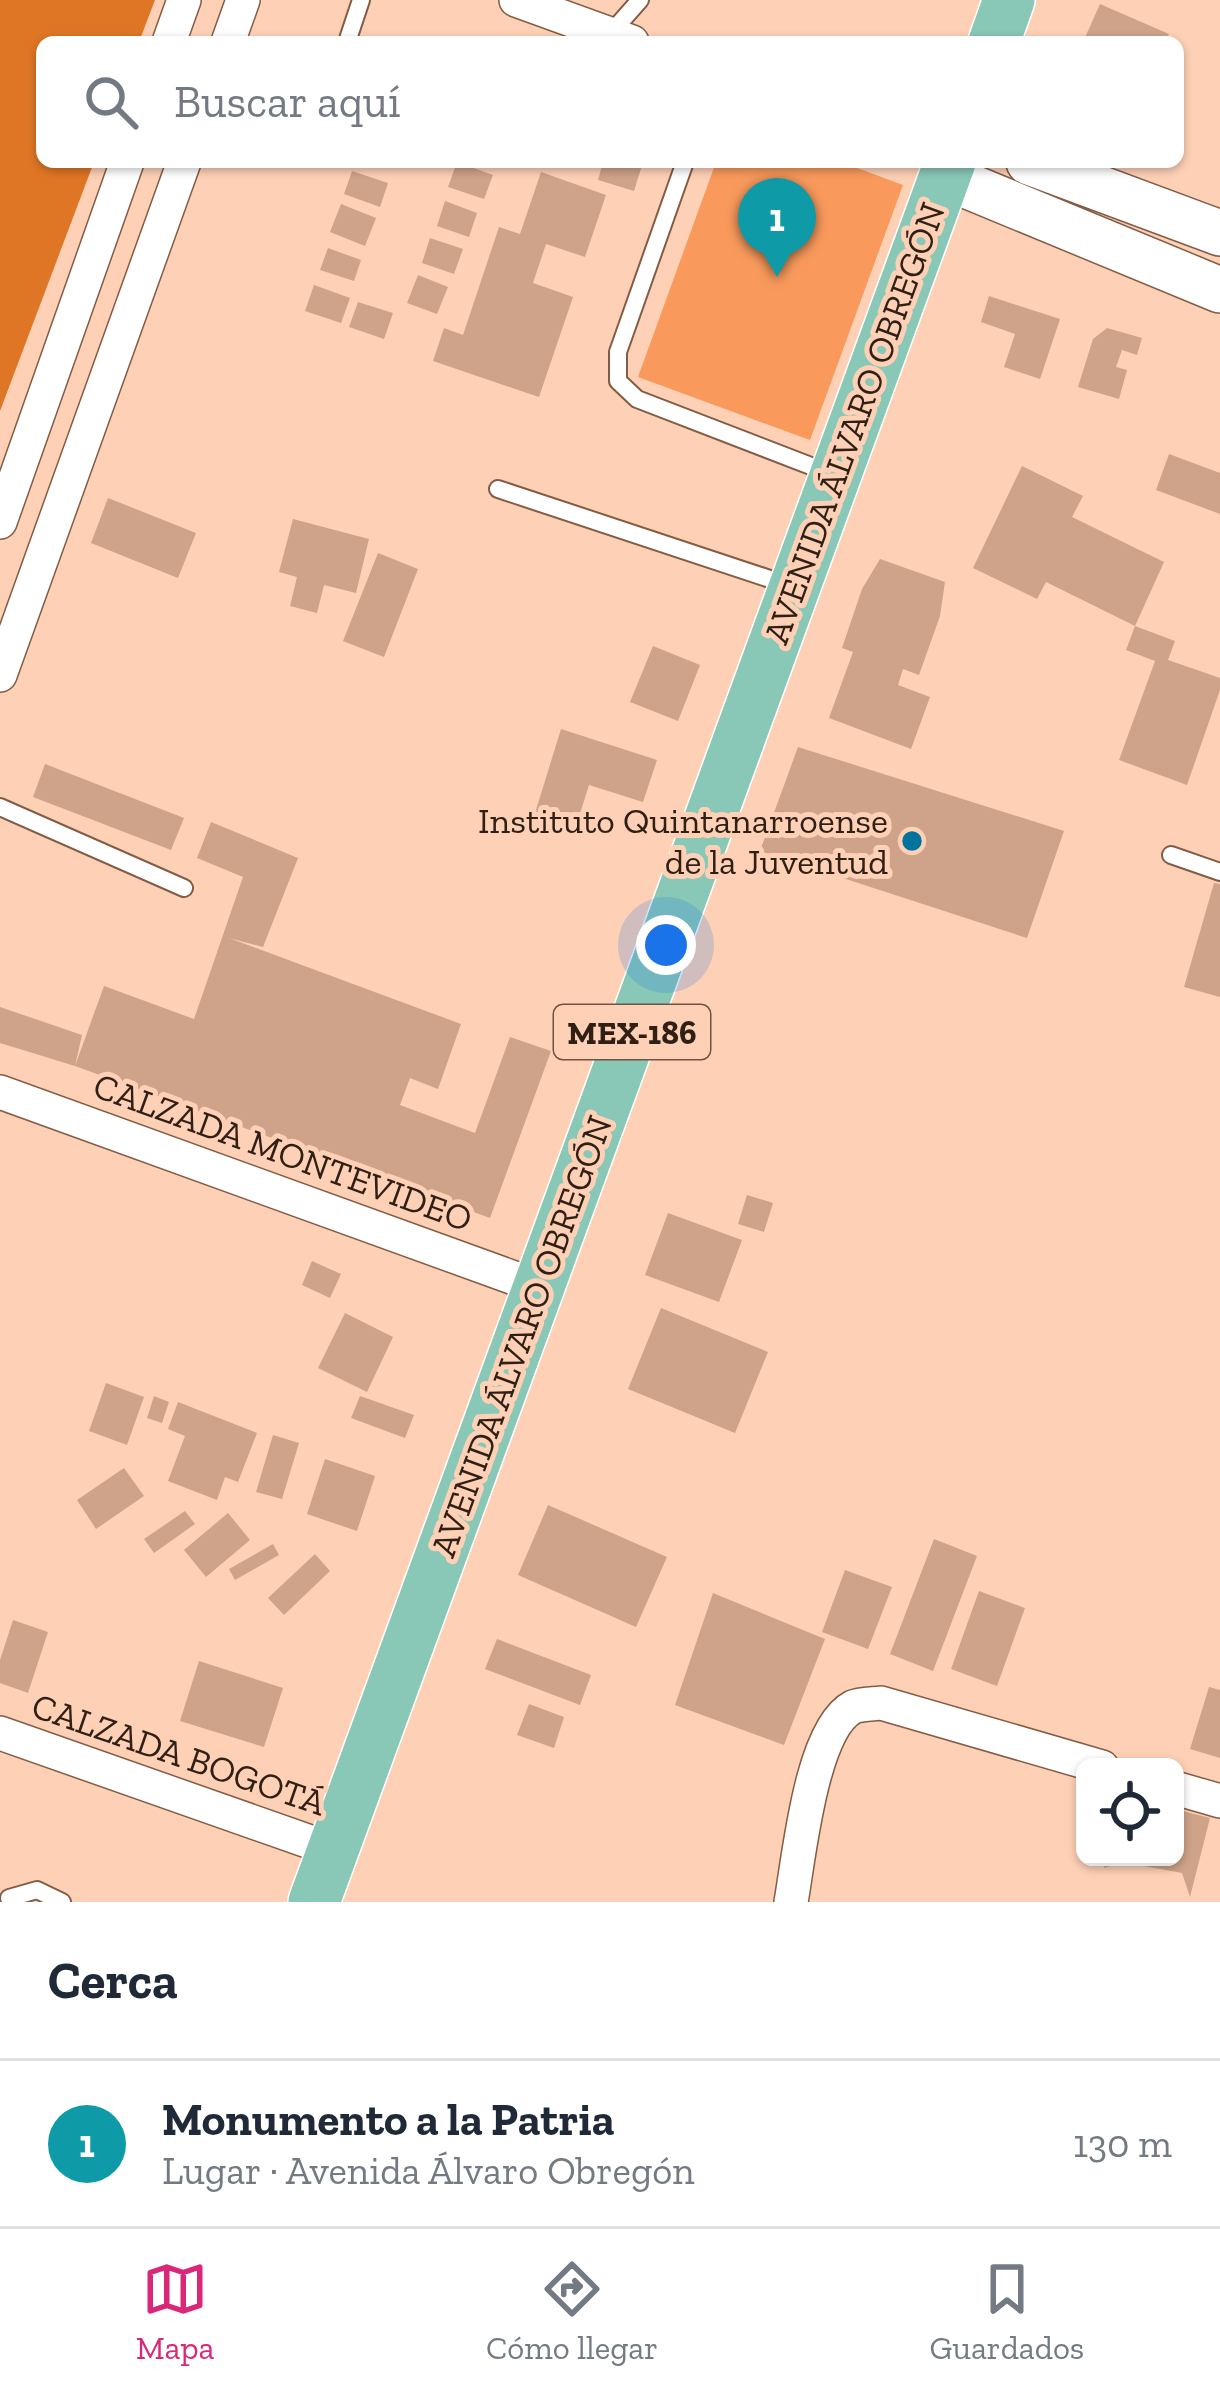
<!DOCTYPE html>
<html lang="es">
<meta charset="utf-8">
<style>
:root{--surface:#fff;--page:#f6f6f7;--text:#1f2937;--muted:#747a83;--line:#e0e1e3;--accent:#db2777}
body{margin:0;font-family:"Zilla Slab",serif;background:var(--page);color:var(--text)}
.controls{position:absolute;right:36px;bottom:36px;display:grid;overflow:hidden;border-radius:18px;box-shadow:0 3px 9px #0004}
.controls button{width:108px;height:108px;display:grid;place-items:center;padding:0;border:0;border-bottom:3px solid var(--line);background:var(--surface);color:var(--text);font:60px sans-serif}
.you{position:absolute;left:666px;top:945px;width:42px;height:42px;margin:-30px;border:9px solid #fff;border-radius:50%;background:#1a73e8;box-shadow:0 0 0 18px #1a73e833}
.badge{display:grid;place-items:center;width:78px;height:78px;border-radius:50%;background:var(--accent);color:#fff;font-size:39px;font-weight:700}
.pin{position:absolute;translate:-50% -99px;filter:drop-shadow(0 3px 6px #0008)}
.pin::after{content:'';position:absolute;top:63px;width:42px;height:36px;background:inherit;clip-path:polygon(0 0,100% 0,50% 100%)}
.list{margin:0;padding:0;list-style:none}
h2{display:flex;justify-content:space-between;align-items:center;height:156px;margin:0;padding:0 48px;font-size:51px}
h2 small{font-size:39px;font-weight:400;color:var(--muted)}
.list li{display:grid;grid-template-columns:78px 1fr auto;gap:36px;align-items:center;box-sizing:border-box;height:168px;padding:0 48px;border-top:3px solid var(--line)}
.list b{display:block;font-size:45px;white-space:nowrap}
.list p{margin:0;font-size:39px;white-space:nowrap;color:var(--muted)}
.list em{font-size:39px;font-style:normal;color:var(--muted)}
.icon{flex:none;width:66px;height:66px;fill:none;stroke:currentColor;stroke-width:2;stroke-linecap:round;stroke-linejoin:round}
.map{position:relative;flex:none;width:1220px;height:1902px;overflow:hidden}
.search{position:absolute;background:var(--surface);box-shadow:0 3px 9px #0004;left:36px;right:36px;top:36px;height:132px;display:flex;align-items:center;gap:30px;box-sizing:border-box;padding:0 42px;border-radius:18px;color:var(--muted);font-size:45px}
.sheet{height:324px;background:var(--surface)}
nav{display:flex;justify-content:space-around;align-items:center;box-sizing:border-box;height:168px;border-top:3px solid var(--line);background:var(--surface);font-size:33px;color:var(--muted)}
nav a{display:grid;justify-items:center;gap:6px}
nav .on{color:var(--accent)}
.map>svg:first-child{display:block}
.green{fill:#f99a5c}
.forest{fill:#df7625}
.building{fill:#cea389}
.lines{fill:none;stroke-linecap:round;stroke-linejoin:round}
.lane-casing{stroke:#835c45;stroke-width:20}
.street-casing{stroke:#835c45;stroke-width:36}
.secondary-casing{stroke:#835c45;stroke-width:48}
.primary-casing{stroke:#fff;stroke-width:54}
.lane{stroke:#fff;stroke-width:16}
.street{stroke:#fff;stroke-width:33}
.secondary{stroke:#fff;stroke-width:45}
.primary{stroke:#89c7b6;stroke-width:51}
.poi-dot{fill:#00749e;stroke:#fed1b6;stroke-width:4.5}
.labels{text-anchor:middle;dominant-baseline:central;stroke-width:10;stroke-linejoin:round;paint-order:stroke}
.shield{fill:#fed1b6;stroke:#6d5445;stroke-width:3}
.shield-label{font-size:33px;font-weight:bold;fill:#2f1f15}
.street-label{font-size:36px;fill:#2f1f15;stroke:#fed1b6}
.poi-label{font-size:36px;fill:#2f1f15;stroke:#fed1b6;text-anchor:end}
</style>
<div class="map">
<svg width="1220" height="1902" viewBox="0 0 1220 1902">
<rect width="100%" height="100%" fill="#fed1b6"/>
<!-- green -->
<path class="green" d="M716,162H841L903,185L810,440L638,377Z"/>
<!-- forest -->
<path class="forest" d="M0,0H155L139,42H42V162H94L0,411Z"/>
<!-- building -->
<path class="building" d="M1100,4L1169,34L1165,42H1083Z
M457,162L493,175L484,199L448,187Z
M603,162H643L634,191L598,180Z
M352,171L388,183L380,207L344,194Z
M541,172L606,195L585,257L546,244L533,283L573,297L539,397L433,361L444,328L463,335L499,227L520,234Z
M445,201L477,213L469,237L437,226Z
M341,204L376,218L365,246L330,232Z
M430,238L463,249L454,274L422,263Z
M328,248L361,260L354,281L320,270Z
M418,275L448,287L437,314L407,303Z
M314,285L350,298L341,323L305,311Z
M989,296L1060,319L1040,379L1004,367L1015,334L981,322Z
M358,302L393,313L384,339L349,327Z
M1107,328L1142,338L1137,355L1122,350L1116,367L1127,370L1119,399L1078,387L1093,339Z
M1169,454L1220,473V514L1156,490Z
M1022,466L1083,496L1072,517L1164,562L1135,626L1046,582L1037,599L973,568Z
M108,498L196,533L178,578L91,543Z
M293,519L369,539L356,593L324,585L317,613L290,606L297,577L279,572Z
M378,553L418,569L384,657L343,641Z
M880,559L945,582L940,616L919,675L903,669L898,685L930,697L911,749L829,718L853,652L842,648L862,589Z
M1135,626L1175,641L1168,660L1220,678V690L1187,785L1119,760L1155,661L1126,650Z
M653,646L700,665L678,721L630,702Z
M561,729L657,760L643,802L589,785L573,836L532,823Z
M798,747L1064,831L1027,938L760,851Z
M45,764L184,818L171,850L33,797Z
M211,822L298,858L263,947L229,938L461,1024L438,1089L410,1078L400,1105L475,1133L510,1037L551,1051L490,1218L75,1066L0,1043V1007L82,1035L75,1066L104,986L194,1019L243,877L197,858Z
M1214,883L1220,884V997L1184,987Z
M747,1195L773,1203L764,1232L738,1224Z
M668,1213L742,1240L719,1302L645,1275Z
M312,1261L341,1274L330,1298L302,1285Z
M661,1308L768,1352L735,1433L628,1389Z
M345,1313L393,1337L367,1392L318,1368Z
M106,1383L144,1397L127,1445L89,1431Z
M154,1396L169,1402L162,1423L147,1418Z
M360,1396L414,1415L405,1438L351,1418Z
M178,1402L257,1433L238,1482L225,1477L217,1500L168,1481L185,1436L168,1429Z
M273,1435L299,1443L282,1499L256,1492Z
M325,1459L375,1476L357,1531L307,1514Z
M124,1468L144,1496L96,1529L77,1500Z
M548,1505L667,1557L636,1627L518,1575Z
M185,1511L195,1524L154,1553L144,1539Z
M228,1513L250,1540L206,1577L184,1550Z
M934,1539L977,1556L933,1671L890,1654Z
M273,1544L279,1555L235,1580L229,1569Z
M315,1554L330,1571L284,1615L268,1598Z
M845,1570L892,1587L868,1649L822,1632Z
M979,1591L1025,1608L997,1686L951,1669Z
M713,1593L825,1639L784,1745L675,1705Z
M13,1620L48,1632L28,1693L0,1683V1660Z
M497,1639L591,1675L580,1705L485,1669Z
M199,1661L283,1688L264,1747L180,1721Z
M1209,1687L1220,1690V1758L1190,1749Z
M529,1704L564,1717L554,1748L517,1735Z
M1175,1809L1210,1818L1190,1897L1182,1873L1122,1862L1104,1868L1107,1857H1175Z"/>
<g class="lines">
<defs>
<path id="lane" d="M610,34L640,0
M347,42L361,0
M685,162L618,352V381L637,399L829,473
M498,489L788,585
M0,807L184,888
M1171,855L1220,872
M9,1898L37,1890L62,1902"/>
<path id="street" d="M516,0L632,42
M169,42L184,0
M228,42L243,0
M0,522L127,162
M0,675L184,162
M0,1092L539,1287
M0,1733L333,1850
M1175,1788L1220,1801
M791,1902C799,1858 811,1729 853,1707C860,1704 874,1704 881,1703L1102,1767"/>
<path id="secondary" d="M1029,162L1220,233
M944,176L1220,290"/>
<path id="primary" d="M994,42L1009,0
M314,1902L950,162"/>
</defs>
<!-- lane casing -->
<use href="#lane" class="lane-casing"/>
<!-- street casing -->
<use href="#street" class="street-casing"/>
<!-- secondary casing -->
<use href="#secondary" class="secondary-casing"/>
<!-- primary casing -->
<use href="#primary" class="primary-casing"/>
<!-- lane -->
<use href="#lane" class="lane"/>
<!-- street -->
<use href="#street" class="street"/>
<!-- secondary -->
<use href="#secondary" class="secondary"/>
<!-- primary -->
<use href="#primary" class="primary"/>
</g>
<!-- markers -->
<circle class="poi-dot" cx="912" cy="841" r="12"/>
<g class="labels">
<!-- shield labels -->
<rect class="shield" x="554" y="1005" width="156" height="54" rx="9"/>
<g class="shield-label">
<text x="632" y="1032">MEX-186</text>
</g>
<!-- street labels -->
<g class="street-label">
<text transform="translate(854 423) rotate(-70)">AVENIDA ÁLVARO OBREGÓN</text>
<text transform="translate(283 1152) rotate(20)">CALZADA MONTEVIDEO</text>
<text transform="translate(521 1336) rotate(-70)">AVENIDA ÁLVARO OBREGÓN</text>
<text transform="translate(179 1754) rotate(19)">CALZADA BOGOTÁ</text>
</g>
<!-- poi labels -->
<g class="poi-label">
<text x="888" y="820">Instituto Quintanarroense<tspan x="888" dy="41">de la Juventud</tspan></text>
</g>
</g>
</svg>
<div class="controls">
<button><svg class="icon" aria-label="locate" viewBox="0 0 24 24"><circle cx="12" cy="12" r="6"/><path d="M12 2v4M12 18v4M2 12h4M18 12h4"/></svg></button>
</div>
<div class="you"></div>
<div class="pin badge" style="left:777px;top:277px;background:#0f9aa8">1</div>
<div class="search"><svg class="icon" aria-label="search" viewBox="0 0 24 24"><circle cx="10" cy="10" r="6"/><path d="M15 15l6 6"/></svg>Buscar aquí</div>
</div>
<section class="sheet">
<h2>Cerca<small></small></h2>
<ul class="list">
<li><span class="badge" style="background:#0f9aa8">1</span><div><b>Monumento a la Patria</b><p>Lugar · Avenida Álvaro Obregón</p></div><em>130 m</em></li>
</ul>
</section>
<nav>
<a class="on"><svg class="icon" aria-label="map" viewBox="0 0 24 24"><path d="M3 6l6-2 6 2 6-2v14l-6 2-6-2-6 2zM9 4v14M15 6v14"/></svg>Mapa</a>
<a><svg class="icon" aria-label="directions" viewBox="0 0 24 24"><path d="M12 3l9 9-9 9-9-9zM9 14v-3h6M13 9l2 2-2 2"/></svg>Cómo llegar</a>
<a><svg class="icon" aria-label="saved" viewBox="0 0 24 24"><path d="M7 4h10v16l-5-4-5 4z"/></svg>Guardados</a>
</nav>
